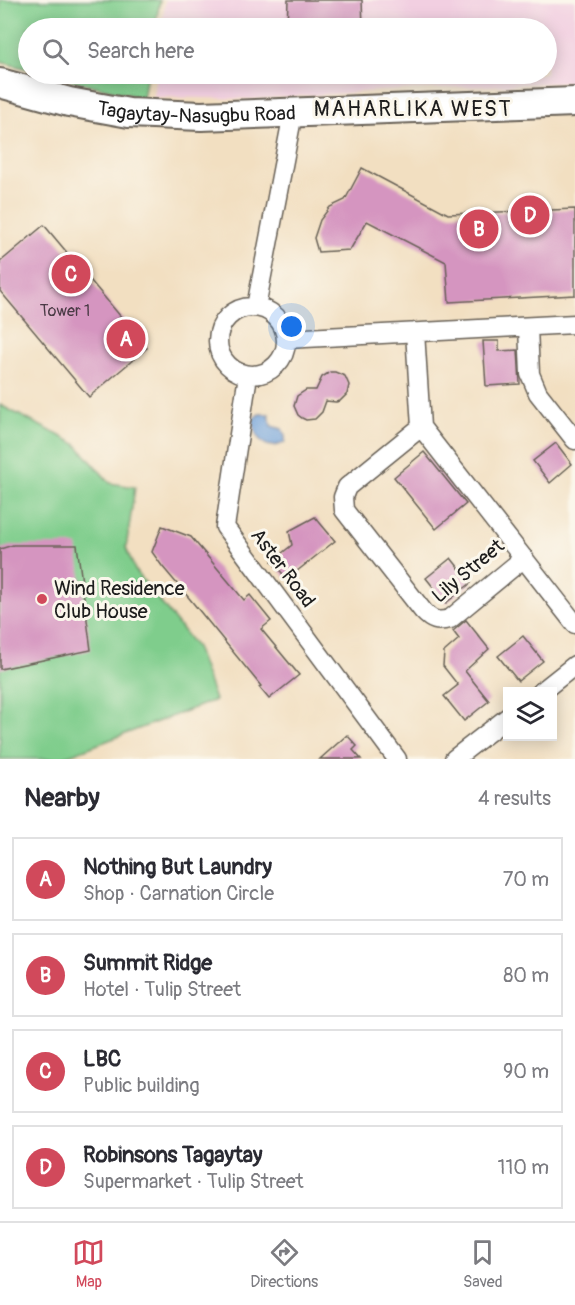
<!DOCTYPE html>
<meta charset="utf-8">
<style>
:root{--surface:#fff;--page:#f7f7f7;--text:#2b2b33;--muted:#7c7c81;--line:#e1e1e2;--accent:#d1495b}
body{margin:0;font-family:Pangolin,sans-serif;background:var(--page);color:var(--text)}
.controls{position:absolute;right:18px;bottom:18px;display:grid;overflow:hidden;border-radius:0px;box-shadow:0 3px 15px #0003}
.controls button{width:54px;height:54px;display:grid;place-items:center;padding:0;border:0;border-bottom:2px solid var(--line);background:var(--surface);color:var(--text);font:30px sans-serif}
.you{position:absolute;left:292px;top:327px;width:21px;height:21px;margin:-15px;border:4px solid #fff;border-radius:50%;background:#1a73e8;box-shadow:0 0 0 9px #1a73e833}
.badge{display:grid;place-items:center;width:39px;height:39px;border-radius:50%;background:var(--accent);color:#fff;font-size:20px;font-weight:700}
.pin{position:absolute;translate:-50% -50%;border:3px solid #fff;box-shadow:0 2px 6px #0006}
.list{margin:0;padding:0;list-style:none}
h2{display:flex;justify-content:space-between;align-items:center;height:78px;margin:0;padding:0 24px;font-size:26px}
h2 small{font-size:20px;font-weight:400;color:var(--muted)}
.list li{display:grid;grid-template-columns:39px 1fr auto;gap:18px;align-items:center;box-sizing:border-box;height:84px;margin:0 12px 12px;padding:0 12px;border:2px solid var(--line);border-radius:0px}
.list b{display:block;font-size:22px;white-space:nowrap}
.list p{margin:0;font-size:20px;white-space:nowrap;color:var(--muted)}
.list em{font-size:20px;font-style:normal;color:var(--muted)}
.icon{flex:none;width:33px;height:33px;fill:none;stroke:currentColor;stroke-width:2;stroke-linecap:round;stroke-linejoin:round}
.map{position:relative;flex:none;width:575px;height:759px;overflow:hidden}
.search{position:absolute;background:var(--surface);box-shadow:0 3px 15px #0003;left:18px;right:18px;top:18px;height:66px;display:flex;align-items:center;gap:15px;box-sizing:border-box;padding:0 21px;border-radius:33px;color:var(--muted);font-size:22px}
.sheet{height:462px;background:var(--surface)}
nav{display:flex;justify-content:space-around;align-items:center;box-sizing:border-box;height:84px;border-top:2px solid var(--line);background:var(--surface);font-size:16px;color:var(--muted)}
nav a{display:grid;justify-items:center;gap:3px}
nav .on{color:var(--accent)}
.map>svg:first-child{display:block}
.built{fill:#f2cfe1}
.green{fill:#7fcd8c;stroke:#4e7454;stroke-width:1.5}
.water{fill:#70a0d9;stroke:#465e7a;stroke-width:1.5}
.building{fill:#d595c0}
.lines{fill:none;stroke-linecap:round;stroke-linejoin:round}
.street-casing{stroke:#676056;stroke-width:21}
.primary-casing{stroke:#676056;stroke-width:32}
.street{stroke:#fff;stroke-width:18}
.primary{stroke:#fff;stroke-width:28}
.poi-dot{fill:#d1495b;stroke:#fbf7ec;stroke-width:2}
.labels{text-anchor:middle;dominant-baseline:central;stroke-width:6;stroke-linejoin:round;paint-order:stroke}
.number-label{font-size:16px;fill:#4a3a45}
.street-label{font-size:20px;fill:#1c1c1c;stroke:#fbf7ec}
.poi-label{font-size:20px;fill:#1c1c1c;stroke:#fbf7ec;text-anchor:start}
.quarter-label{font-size:22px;letter-spacing:1.5px;fill:#1c1c1c;stroke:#fbf7ec}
</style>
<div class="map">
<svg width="575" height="759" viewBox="0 0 575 759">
<rect width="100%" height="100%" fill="#fbf7ec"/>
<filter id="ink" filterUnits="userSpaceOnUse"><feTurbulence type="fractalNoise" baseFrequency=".0167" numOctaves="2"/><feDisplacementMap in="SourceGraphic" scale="12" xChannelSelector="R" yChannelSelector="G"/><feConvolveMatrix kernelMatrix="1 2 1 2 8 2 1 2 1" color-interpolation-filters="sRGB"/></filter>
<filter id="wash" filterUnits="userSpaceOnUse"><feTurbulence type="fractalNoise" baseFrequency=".008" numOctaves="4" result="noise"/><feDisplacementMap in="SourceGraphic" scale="24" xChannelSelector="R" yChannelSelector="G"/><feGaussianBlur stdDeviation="1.35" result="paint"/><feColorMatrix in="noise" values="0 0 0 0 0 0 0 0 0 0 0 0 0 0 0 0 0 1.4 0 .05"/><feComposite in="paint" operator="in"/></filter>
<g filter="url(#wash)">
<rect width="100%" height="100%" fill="#f2dfc1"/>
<!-- built -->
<path class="built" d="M165,0H575V82L378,91L253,99L153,97L156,74H546V28H162Z"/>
<!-- green -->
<path class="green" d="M0,0H160L155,28H28V69L0,62Z
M45,74H147L143,98Z
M0,405L76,444L110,483L135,487L126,548L135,570L196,647L215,700L59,759H0Z"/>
<!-- water -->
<path class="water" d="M259,414H269L271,426L282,429L285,436V442C265,453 254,438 253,419Z"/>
<g id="blocks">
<!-- building -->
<path class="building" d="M288,0H362L363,28H325V27L287,28Z
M362,168L448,214L575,209V295L449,302L446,262L367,221L350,250L318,252L314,238L320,220L330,207L345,200Z
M44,225L147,348L89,397L0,291V262Z
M483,341H499V351L518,350L520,384L486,386Z
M330,372H335L345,376L349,385L347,394L340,401L336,402L326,401L322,412L315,419L306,420L302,418L298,415L294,406L297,396L306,390H316L322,377Z
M556,443L572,464L550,483L533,461Z
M424,452L466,504L436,529L394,477Z
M315,517L335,541L287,579L272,561L292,545L289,531Z
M162,526L191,537L244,600L250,595L271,621L261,629L299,675L269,699L259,687L261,686L189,598L162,566L152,552Z
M13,545H77L91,650L0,669V549Z
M451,558L471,583L446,603L426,578Z
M466,620L489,649L465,671L489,701L464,721L444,696L458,685L443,666L444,652L459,639L453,631Z
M523,636L543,661L518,681L498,656Z
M347,735L357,746L353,750L361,759H320Z"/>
</g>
</g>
<g filter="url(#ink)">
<use href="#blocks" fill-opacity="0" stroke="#676056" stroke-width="1.5"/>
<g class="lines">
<defs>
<path id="street" d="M256,307L293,113
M218 341a34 34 0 1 1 68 0a34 34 0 1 1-68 0Z
M528,327L530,374L538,393L575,440
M415,332L421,427
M286,339L575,324
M248,375L225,527L397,759
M421,427L347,487L343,497L344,510L423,611C432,621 437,622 450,619L524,558
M421,427L575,624
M541,692L575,665
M454,759L508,717"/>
<g id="primary">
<path id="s1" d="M0,83L69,102L129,113L201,116L575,102"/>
</g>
</defs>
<!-- street casing -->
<use href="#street" class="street-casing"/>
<!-- primary casing -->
<use href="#primary" class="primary-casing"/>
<!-- street -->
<use href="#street" class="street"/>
<!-- primary -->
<use href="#primary" class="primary"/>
</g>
</g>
<!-- markers -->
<circle class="poi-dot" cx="42" cy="599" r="6"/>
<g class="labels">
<!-- number labels -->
<g class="number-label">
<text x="65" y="311">Tower 1</text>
</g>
<!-- street labels -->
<g class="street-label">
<text stroke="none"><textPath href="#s1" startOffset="200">Tagaytay-Nasugbu Road</textPath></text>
<text transform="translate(283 568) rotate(53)">Aster Road</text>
<text transform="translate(468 571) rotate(-40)">Lily Street</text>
</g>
<!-- poi labels -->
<g class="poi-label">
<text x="54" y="588">Wind Residence<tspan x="54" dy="23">Club House</tspan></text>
</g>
<!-- quarter labels -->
<g class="quarter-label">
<text x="413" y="109">MAHARLIKA WEST</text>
</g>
</g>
</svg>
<div class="controls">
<button><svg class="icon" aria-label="layers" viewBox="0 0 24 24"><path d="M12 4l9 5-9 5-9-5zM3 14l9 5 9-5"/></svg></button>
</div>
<div class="you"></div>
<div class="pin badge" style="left:126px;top:339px">A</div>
<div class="pin badge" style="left:479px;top:229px">B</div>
<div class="pin badge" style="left:71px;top:274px">C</div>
<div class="pin badge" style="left:530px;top:215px">D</div>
<div class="search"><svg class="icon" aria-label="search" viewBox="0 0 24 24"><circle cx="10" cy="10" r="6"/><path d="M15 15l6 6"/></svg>Search here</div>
</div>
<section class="sheet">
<h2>Nearby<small>4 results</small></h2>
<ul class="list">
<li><span class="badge">A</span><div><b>Nothing But Laundry</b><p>Shop · Carnation Circle</p></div><em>70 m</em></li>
<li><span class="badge">B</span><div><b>Summit Ridge</b><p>Hotel · Tulip Street</p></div><em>80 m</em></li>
<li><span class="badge">C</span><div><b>LBC</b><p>Public building</p></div><em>90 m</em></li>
<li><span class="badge">D</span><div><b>Robinsons Tagaytay</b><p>Supermarket · Tulip Street</p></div><em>110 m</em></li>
</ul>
</section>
<nav>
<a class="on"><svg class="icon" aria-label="map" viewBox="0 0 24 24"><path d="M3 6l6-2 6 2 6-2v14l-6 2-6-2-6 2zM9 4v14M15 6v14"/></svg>Map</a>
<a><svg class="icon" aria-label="directions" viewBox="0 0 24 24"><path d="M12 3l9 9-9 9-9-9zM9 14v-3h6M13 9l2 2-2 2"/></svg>Directions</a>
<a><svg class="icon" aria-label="saved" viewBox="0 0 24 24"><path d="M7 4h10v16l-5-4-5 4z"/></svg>Saved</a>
</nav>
